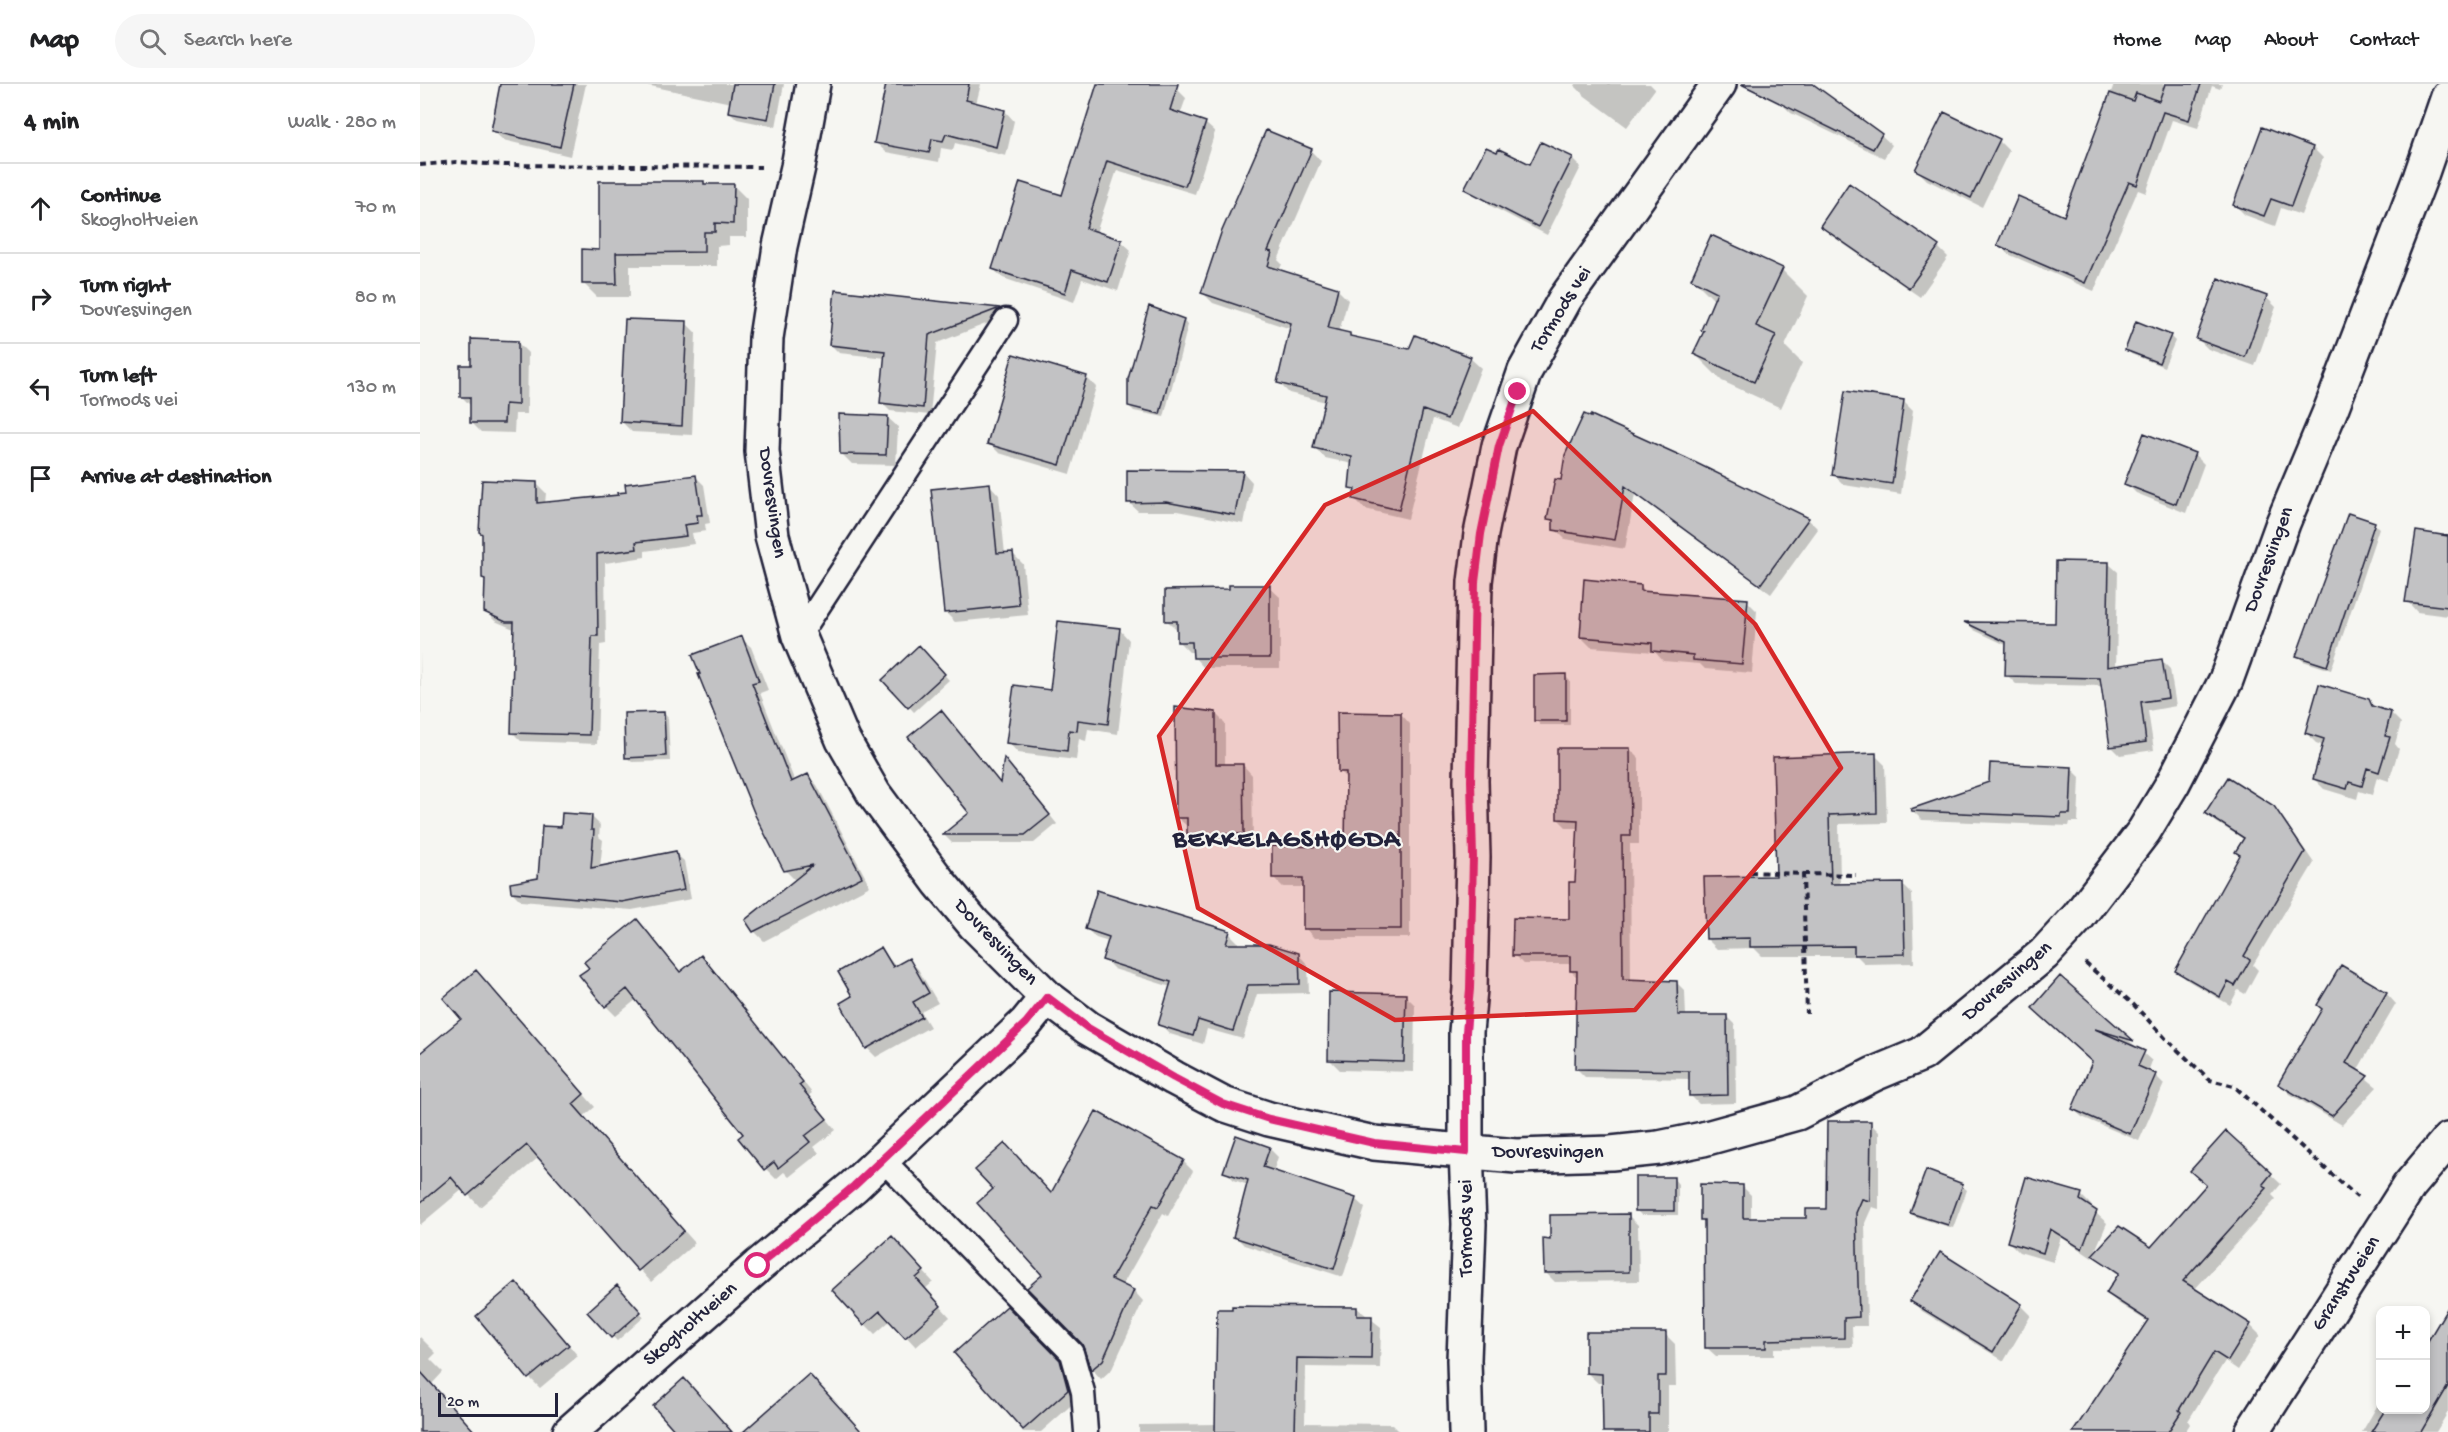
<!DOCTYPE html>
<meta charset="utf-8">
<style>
:root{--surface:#fff;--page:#f6f6f6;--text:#202124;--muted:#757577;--line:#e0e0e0}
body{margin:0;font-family:"Gochi Hand",sans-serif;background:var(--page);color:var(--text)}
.controls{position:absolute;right:18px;bottom:18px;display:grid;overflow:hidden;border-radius:12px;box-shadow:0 3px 9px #0003}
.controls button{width:54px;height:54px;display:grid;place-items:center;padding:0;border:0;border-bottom:2px solid var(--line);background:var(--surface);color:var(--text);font:30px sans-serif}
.scale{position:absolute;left:18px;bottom:15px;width:120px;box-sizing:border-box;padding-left:6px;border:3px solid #22223b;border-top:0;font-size:16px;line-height:21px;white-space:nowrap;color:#22223b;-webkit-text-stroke:4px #f6f6f2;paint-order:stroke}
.stop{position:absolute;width:18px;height:18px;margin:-14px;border:4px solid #db2777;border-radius:50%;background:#fff}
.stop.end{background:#db2777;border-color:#fff;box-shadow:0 2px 6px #0008}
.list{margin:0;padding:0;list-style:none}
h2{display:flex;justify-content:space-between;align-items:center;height:78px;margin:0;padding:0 24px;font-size:26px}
h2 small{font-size:20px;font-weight:400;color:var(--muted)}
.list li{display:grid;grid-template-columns:39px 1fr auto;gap:18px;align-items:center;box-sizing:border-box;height:90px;padding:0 24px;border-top:2px solid var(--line)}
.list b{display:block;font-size:22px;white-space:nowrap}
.list p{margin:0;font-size:20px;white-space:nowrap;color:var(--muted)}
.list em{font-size:20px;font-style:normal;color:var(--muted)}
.icon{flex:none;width:33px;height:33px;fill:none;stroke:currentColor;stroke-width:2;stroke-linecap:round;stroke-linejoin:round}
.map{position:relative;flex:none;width:2028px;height:1348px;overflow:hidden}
header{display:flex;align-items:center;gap:36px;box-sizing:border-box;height:84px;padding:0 30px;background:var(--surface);border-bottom:2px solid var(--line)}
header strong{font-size:28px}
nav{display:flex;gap:33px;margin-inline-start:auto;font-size:21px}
.search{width:420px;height:54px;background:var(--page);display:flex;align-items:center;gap:15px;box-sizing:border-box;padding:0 21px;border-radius:33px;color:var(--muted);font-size:22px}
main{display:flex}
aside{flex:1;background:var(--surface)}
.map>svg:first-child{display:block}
.shadow{fill:#0003}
.building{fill:#c2c2c4;stroke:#22223b;stroke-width:1.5}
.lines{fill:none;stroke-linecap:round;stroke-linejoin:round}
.service-casing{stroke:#22223b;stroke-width:27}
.minor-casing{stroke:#22223b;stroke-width:38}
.path{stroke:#22223b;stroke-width:4;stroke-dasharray:6 4.5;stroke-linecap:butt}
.service{stroke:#f6f6f2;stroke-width:22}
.minor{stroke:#f6f6f2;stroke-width:33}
.route{stroke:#db2777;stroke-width:8}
.marked{fill:#d62828;fill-opacity:0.2;stroke:#d62828;stroke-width:4.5;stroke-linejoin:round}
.labels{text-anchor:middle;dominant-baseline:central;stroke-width:4.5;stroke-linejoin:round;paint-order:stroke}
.street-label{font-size:20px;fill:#22223b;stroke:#f6f6f2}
.district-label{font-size:26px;font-weight:bold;letter-spacing:1.5px;fill:#22223b;stroke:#f6f6f2}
</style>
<header>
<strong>Map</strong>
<div class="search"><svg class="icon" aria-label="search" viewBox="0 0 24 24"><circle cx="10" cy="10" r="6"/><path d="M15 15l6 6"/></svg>Search here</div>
<nav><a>Home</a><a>Map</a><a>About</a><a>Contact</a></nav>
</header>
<main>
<aside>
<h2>4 min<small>Walk · 280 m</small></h2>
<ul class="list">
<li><svg class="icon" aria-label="ahead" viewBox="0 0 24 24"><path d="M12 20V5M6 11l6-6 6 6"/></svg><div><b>Continue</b><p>Skogholtveien</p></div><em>70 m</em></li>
<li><svg class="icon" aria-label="right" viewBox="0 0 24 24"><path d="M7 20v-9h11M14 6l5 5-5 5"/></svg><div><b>Turn right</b><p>Dovresvingen</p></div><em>80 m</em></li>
<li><svg class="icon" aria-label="left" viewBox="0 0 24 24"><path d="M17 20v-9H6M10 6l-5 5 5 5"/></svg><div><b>Turn left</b><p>Tormods vei</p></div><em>130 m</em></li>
<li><svg class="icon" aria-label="arrive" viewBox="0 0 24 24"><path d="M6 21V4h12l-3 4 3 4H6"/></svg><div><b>Arrive at destination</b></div></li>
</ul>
</aside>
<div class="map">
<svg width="2028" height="1348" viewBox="0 0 2028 1348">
<rect width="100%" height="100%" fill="#f6f6f2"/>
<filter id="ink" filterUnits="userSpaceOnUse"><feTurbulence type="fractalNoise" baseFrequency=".0167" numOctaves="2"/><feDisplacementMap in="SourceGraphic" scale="12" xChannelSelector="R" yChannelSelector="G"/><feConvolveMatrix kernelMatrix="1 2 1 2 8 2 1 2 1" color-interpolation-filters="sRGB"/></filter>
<g filter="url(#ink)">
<!-- shadow -->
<path class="shadow" d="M83,0H166L150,72L83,56L72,46Z
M221,0H364L356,43L317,35L309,27L311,19Z
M468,0H561L556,20L585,27L594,37L586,72L535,59L533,66L521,64L519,78L466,68L456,59Z
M679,0H742L756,4L766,14L760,31L785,39L795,48L775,110L697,86L676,149L701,157L711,166L698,207L662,195L654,218L583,194L573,185L643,113Z
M1156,0H1230L1235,5L1207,43L1165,12L1155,2Z
M1375,0H1390L1461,51L1472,61L1464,74L1371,29L1361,19Z
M1694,0H1802L1800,5L1792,2L1778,44L1752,36L1726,109L1718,106L1674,207L1588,170L1579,161L1645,134Z
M1579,57L1589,67L1562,123L1507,96L1497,86Z
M1893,64L1903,74L1881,131L1861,124L1855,142L1825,131L1815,121Z
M891,67L901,77L858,176L862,180L859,187L918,206L928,216L919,248L930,250L933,254L990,267L1050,274L1061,284L1038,344L1013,335L988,435L945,425L934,414L936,409L930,403L933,380L905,374L895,364L906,318L869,309L859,299L871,245L793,219L783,209Z
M1152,74L1161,83L1127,151L1071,122L1062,113L1110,82Z
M284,99L286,101H313L327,115V153H309V161L297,162V182H210V213H177L163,199L181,167Z
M1402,142L1518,163L1528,173L1500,213L1412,152Z
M1362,186L1388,212L1365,262L1382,279L1361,324L1302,297L1275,270L1285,248L1282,246L1295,217L1272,194Z
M416,208L579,226L586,232L517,259L510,331L470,327L462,319L466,274L419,269L411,261Z
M1846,213L1856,223L1835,282L1788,265L1777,254Z
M763,236L768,241L744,333L714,327L709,322Z
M266,239L276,249L272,351L212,348L202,338Z
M1750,252L1755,257L1744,283L1711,270L1707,265Z
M98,259L108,269L107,330H95L94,349L61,348L51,338V322L41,312L52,283Z
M666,293L676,303L650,390L579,369L569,359Z
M1483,317L1493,327L1481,410L1424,401L1414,391Z
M467,333L478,343L476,381L432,380L422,370Z
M1774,370L1784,380L1766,429L1716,409L1706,399Z
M1147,372L1388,435L1398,445L1351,510L1215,410L1205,465L1145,455L1135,445V440L1129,435L1142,398Z
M823,388L832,398L824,440L757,427H718L708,418Z
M275,392L284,401L290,439L285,440L286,447L272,449L274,460L225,467V473L185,479L186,560L180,561L177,660L101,657L92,648L96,546L75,537L66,528L67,497L63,494L117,400L126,409L125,420L199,413Z
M569,400L579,411L585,470H593L603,480L608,531L535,538L525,528Z
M1954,440L1959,444L1911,586L1883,577L1878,572Z
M2028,453V532L1997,528L1987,517Z
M1689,480L1698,488L1696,584L1741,576L1750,585L1756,622L1728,627L1734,666L1700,671L1691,662L1683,602L1596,600L1587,591L1588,562L1554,546L1547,539L1637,541Z
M1221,502L1227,509L1327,517L1337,527L1332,589L1285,585L1280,580L1243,577L1235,568L1171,563L1161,553Z
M849,503L860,513V584H784L774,573V568H769L759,558V547L746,536L811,507Z
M699,545L709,556L698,650L668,645L666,657L659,655L656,676L598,669L588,658L631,607Z
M321,554L331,563L348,606L340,609L375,698L388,692L397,701L450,802L344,857L334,847L376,797L365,786Z
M499,563L529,596L494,628L464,596Z
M0,566L1,631H0Z
M1145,592L1150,597V641H1120L1116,636Z
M1948,617L1957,625L1971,629L1981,639L1975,660L1979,665L1969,697L1957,693L1952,711L1939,707L1937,715L1904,705L1894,695L1904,662L1896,659L1886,649Z
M244,629L248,634L250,677L212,678L207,674Z
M796,630L805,639V681H823L832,691L833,759H778L769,750L768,743L757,733Z
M981,630L990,640V854H894L885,844V803H863L853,793L927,764V695L919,687Z
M1210,665L1219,674V760H1210L1211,897L1256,898L1265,907L1266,933L1306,932L1315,941L1316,1019L1279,1020L1270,1011V995L1165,993L1157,985L1158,894L1151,887V880H1103L1094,871L1151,836L1156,799L1159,744H1147L1138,735Z
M1455,671L1465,681L1467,739L1419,740L1420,801L1482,800L1492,810L1494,879L1445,880L1437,872H1342L1334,864L1297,865L1287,855L1358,793Z
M592,684L637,740L614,759H532L524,751L581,701Z
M1651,684L1660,693L1658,738H1650L1649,742L1502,736L1493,727Z
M1853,724L1863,734L1894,779L1833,881L1838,886L1825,910L1818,906L1810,921L1767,896L1757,886L1821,772L1817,768L1825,756L1796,738L1787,729Z
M171,732L180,741L179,753L183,756L180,783L255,769L264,777L271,815L212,826L101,817L92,808L119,795L142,745Z
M217,837L261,890L281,873L291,883L392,1009L388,1012L416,1046L394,1063L399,1069L369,1093L364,1088L356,1095L346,1085L321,1054L325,1050L217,915L196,932L186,922Z
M667,845L809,849L818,858L817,862L879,871L888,881L889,909L837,910L823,955L787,945L783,960L750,950L740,940L751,903L694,885L684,875L689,858L676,854Z
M461,865L476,883L489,876L498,885L518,919L501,928L510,943L456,973L447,964L434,913Z
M56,888L175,1023L163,1033L275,1159L231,1198L119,1073L60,1123L43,1105L0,1141V970L43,935Z
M1640,895L1732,977L1728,988L1735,991L1744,1000L1719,1057L1662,1033L1653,1025L1673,978Z
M1966,909L1976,920L1937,987L1957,1003L1922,1041L1870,1010L1860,1000Z
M985,911L995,921L994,988L920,986L909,975Z
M677,1029L763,1077L773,1087L748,1132L743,1129L702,1202L714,1207L723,1217L692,1285L681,1295L672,1285L663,1259L624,1191Z
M1450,1039L1459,1048V1125L1452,1123L1445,1139L1447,1242H1432L1433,1263L1354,1264V1272H1296L1286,1263V1140L1281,1135L1322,1102L1331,1111V1135H1387L1408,1126Z
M1806,1049L1861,1100L1852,1111L1856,1115L1774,1206L1830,1241L1840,1251L1818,1286L1805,1277L1768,1337L1770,1340L1765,1348H1655L1728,1238L1698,1219L1687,1209L1699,1191L1674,1171L1732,1165L1788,1102Z
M849,1064L858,1073L853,1088L935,1115L945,1124L923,1193L824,1161L815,1152L828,1101L814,1096L805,1087Z
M1254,1095L1258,1100V1131H1221L1217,1127Z
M1542,1102L1547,1106L1533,1144L1496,1133L1491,1129Z
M1661,1111L1671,1121L1670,1124L1687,1139L1672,1174L1641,1153L1633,1178L1599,1168L1589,1158Z
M1208,1131L1218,1141L1219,1197L1135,1198L1125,1188L1132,1156Z
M482,1164L513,1198L505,1205L530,1233L496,1263L471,1236L455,1250L445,1240Z
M201,1207L224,1233L197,1257L169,1228Z
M106,1210L158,1272L120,1304L110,1294Z
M1492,1217L1601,1221L1611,1231L1584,1277L1502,1227Z
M587,1224L649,1287L657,1316L621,1348H602L605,1346L537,1269Z
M937,1224L961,1243L960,1284L886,1283L885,1339L972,1340L980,1348H719V1341L797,1340Z
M2028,1227V1328L2016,1348H1942L1960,1317V1326H2006V1262Z
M1245,1250L1255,1260L1256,1302H1248V1348H1184V1299H1178L1167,1289Z
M0,1253L16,1269L10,1275L23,1288L11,1301L54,1348H0Z"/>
<!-- building -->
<path class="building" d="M80,0H154L140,63L71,47Z
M313,0H355L348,35L308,28Z
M466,0H549L546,16L585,26L576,63L526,50L523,57L512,55L509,69L454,59Z
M677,0H758L750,26L786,38L765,102L687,77L666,144L702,156L688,198L652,186L645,209L572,185L600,98L642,111Z
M1321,0H1393L1462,50L1453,65Z
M1745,0H1781L1769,36L1743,28L1717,101L1709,98L1665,199L1577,161L1598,112L1644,132L1690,9L1713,17L1716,9L1739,17Z
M1524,28L1580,55L1551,114L1495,86Z
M1842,43L1893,63L1871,122L1851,115L1844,132L1813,121Z
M846,46L892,65L848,167L852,168L848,182L918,204L908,244L930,249V252L989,265L995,251L1051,273L1027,335L1003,326L979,426L933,415L935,405L929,404L932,373L893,364L906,311L857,299L871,239L781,209L801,149Z
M1121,58L1153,73L1118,143L1044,105L1066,63L1077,68L1079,65L1110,80Z
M179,97H284V100H314L313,140L295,139V148H284V168L196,169L197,200H162V165L179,166Z
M1429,99L1519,162L1489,204L1400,142Z
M1291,151L1363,184L1336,242L1356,251L1334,298L1273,270L1284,247L1281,246L1297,208L1271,195Z
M1798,194L1847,212L1825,273L1776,255Z
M415,206L580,224L509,251L503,324L460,319L465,267L409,261Z
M729,222L764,235L740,330L708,322V295Z
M205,235L267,237L262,342L200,338Z
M1716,237L1751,251L1739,279L1705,266Z
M51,255L98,257V321L85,320L84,339H50V313H40V281H51Z
M593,270L667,292L640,381L567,360Z
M1425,307L1484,316L1472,400L1412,391Z
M419,330L468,332L466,371L420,370Z
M1164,330L1171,333V331L1266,374L1389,434L1340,501L1205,402L1195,456L1133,446V436L1127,435L1135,395L1141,396L1145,371Z
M1724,349L1775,369L1756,420L1704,400Z
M707,386L823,387L815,431L746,418L707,419Z
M276,391L282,431H277L278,439L264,441L266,452L216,458L217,465L177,470L178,552H172L169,651L91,649L94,538H86L64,528L65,495L62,494V450L59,448L62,396L117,398V419L198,411L197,409L206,408L205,400Z
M570,399L577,469L593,468L599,521L524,529L511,405Z
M1928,429L1955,438L1907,582L1876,572Z
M1996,447L2028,452V523L1985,518Z
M1636,477L1689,478L1687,583L1742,575L1748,614L1721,618L1726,658L1690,663L1680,594L1585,592L1586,558L1544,538L1635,539Z
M1164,495L1221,501V507L1328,515L1322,580L1273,576V571L1232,567V559L1160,553Z
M809,501H850V574H773L772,558H757V537H745V506L809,505Z
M638,537L700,544L688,640L658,636L657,647L649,646L647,667L586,659L594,601L630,606Z
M322,552L339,597L332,599L371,698L388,690L442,793L333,848L325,836L393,781L364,787L335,731L278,590H280L272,571Z
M499,561L525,590L488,624L462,596Z
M1146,590V637H1114V591Z
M1899,600L1949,615L1952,622L1971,628L1965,652L1970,653L1959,688L1947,684L1942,702L1929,698L1927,705L1893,695L1904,655L1885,649Z
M755,623L796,628V680H823L824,750H767V734H756Z
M521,626L580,699L584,674L630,731L605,751H522L549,729L488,653Z
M244,628L246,672L205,674L204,629Z
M917,628L981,629V845H883V794H852V762L925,763L926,688H918Z
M1137,664H1210L1211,752H1202L1203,895L1257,897L1258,931H1307L1308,1011L1269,1012V987L1155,985L1157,887H1150V872H1092L1093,834L1149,835V798H1155L1158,736L1137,735Z
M1456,669L1457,729L1409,731L1411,800L1483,799L1485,870L1434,871V862L1330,863V854L1286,855L1284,793L1356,792L1353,673Z
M1570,679L1652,683L1650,730H1641V733L1492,727L1491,725L1569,698Z
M1808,693L1854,722L1885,768L1824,872L1830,876L1815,902L1808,898L1800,913L1755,887L1820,771L1815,768L1824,754L1785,729Z
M142,729L172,731L171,746H174L171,784L256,767L264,806L202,818L91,808L90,799L118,794L122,742L141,743Z
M677,806L810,847L806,860H849L879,869L880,900L828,901L813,947L778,936L773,952L738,941L751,898L682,876L689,853L665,845Z
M217,835L260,888L281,871L383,998L379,1001L407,1035L385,1052L390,1058L358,1084L354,1078L344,1086L318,1054L323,1050L207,905L185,923L159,891L169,884L164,878Z
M461,863L473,883L489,874L509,909L493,918L502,933L446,965L420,919L432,912L418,888Z
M1921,881L1967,908L1926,979L1948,992L1912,1032L1858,1000L1902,925L1897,921Z
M56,886L164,1010L153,1020L264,1147L218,1187L107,1061L47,1112L31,1093L0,1119V969L41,935L23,914Z
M1640,892L1714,957L1675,945L1725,967L1718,982L1736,990L1710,1050L1652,1025L1672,978L1612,924Z
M909,908L986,910L984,978L908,976Z
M676,1027L764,1076L738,1123L733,1121L691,1195L714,1206L683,1276L671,1286L662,1260L607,1204L622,1191L557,1119L573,1105L555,1086L585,1059L631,1109Z
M1407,1037H1451L1450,1117L1442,1115L1436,1129L1439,1233L1424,1234V1254L1346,1256V1264H1285L1284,1136H1280V1100L1323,1101V1134H1386V1125H1406Z
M1806,1047L1852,1089L1843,1100L1847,1104L1763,1197L1831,1240L1808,1277L1794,1268L1759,1326L1761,1328L1748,1348H1653L1728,1236L1686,1209L1699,1189L1672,1171L1699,1142L1731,1163L1786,1101L1770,1087Z
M816,1051L850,1063L843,1083L936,1114L914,1185L813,1153L828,1096L803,1088Z
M1506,1086L1543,1100L1528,1141L1490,1129Z
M1215,1093H1254V1127H1215Z
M1606,1093L1662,1109L1660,1116L1677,1127L1662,1165L1630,1145L1623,1169L1587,1158Z
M1209,1130V1188L1124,1189L1123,1154L1130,1155V1131Z
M472,1152L504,1187L496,1194L521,1222L485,1254L460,1227L444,1241L412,1206Z
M1520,1168L1602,1220L1573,1268L1490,1217Z
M96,1198L149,1261L108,1295L56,1232Z
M197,1201L221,1228L191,1254L167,1228Z
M587,1222L640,1276L648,1306L603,1346L534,1269Z
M812,1222L937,1223V1232H952L951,1275L877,1274L875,1348H795L797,1225H812Z
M2028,1223V1302L2001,1348H1951L1965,1326H2006V1260Z
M1166,1248H1246V1292H1238V1330H1229V1348H1183L1182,1290L1166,1289Z
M0,1287L55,1348H0Z
M389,1290L442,1348H323Z
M264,1294L312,1348H256L233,1322Z"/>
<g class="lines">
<defs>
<path id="service" d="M379,552L586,236
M462,1075L652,1269L663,1308L666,1348"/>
<path id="minor" d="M393,0L378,83L360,162L346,254L342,367L352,452L379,552L423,656L454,710L519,798L554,840L627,913L668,944L754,994L803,1020L849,1035L954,1059L1096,1072L1191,1069L1239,1064L1283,1055L1377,1029L1454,990L1502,970L1624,870L1658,833L1724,747L1753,699L1806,596L1863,439L1911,325L2000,94L2028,13
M150,1348L338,1182L434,1102L606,939L627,913
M1046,1348L1044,1276L1049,1140L1046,1068V948L1050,905L1053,773L1051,697L1055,498L1061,450L1079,362L1105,287L1145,215L1299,0
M1832,1348L1989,1102L2028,1056"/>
</defs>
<!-- service casing -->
<use href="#service" class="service-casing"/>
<!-- minor casing -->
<use href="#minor" class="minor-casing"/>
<!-- path -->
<path class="path" d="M0,81L36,78L84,81L341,83
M1330,788L1383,790L1387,930
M1383,790L1436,791
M1665,879L1713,920L1748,957L1790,996L1814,1002L1937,1113"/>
<!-- service -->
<use href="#service" class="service"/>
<!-- minor -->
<use href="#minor" class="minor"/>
</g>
</g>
<g class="lines" filter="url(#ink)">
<!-- route -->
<path class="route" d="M338,1182L434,1102L606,939L627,913L668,944L754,994L803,1020L849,1035L954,1059L1046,1068V948L1050,905L1053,773L1051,697L1055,498L1061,450L1079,362L1098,308"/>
</g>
<!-- marked area -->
<path class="marked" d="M1113,327L1335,540L1421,684L1215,926L975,936L778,824L739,652L905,421Z"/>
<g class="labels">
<!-- street labels -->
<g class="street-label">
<text transform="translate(1142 226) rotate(-58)">Tormods vei</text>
<text transform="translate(351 419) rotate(82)">Dovresvingen</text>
<text transform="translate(1850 476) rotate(-70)">Dovresvingen</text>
<text transform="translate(575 859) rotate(46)">Dovresvingen</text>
<text transform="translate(1588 898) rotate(-41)">Dovresvingen</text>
<text x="1128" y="1069">Dovresvingen</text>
<text transform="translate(1047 1144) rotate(-90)">Tormods vei</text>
<text transform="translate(1927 1200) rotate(-57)">Granstuveien</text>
<text transform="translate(271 1241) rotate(-41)">Skogholtveien</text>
</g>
<!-- district labels -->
<g class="district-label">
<text x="867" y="757">BEKKELAGSHØGDA</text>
</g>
</g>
</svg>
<div class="controls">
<button>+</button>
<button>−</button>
</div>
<div class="scale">20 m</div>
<div class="stop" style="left:338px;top:1182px"></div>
<div class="stop end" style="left:1098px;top:308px"></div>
</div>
</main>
